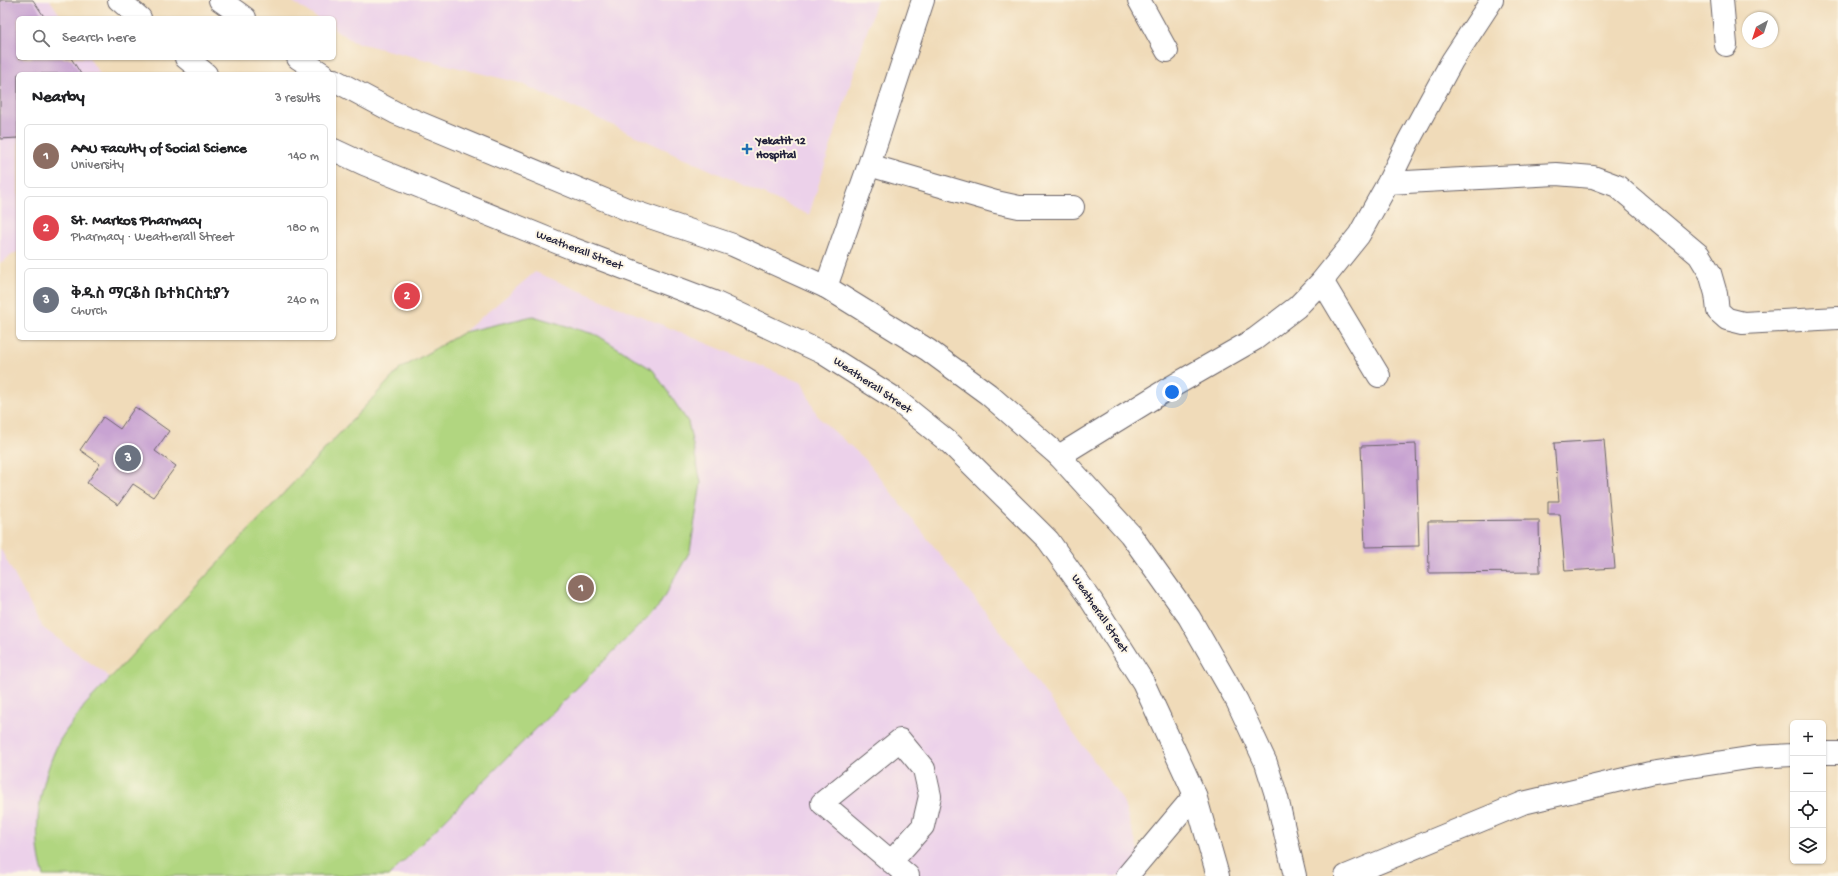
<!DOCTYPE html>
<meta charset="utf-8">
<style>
:root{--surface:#fff;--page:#f2f2f2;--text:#202124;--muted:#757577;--line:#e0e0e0;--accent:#1f6fb2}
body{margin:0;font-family:"Gochi Hand","Noto Sans Ethiopic",sans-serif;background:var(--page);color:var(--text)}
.controls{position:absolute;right:12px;bottom:12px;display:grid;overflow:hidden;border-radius:6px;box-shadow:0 1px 3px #0004}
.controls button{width:36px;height:36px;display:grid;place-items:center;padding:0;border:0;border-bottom:1px solid var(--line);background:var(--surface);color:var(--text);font:20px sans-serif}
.compass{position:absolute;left:1742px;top:12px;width:36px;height:36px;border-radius:50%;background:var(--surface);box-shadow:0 1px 3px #0004;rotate:219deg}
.you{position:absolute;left:1172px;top:392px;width:14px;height:14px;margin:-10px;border:3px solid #fff;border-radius:50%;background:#1a73e8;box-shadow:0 0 0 6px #1a73e833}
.badge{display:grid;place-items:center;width:26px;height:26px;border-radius:50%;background:var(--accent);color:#fff;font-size:13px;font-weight:700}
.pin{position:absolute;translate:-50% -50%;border:2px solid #fff;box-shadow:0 1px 4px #0006}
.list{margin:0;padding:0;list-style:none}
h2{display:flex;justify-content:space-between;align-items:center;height:52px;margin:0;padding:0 16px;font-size:17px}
h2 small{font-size:13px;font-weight:400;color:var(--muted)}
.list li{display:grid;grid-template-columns:26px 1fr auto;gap:12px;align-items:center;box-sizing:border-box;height:64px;margin:0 8px 8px;padding:0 8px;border:1px solid var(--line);border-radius:6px}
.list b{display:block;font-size:15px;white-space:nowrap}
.list p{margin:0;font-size:13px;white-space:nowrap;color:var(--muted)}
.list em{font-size:13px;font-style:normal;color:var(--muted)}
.icon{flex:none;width:22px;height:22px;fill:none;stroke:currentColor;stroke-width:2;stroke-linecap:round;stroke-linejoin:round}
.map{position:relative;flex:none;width:1838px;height:876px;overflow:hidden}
.search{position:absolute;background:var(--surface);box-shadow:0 1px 3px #0004;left:16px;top:16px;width:320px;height:44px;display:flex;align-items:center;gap:10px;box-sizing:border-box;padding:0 14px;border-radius:6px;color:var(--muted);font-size:15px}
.panel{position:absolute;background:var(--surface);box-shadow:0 1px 3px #0004;left:16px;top:72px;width:320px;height:268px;border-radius:6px}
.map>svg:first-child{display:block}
.built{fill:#ecd1ea}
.green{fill:#b1d680;stroke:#6a7c5e}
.building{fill:#c8a3d2}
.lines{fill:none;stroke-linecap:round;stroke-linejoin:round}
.minor-casing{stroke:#6a6367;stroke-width:24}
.major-casing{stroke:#6a6367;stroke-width:24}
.minor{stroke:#fff;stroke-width:22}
.major{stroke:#fff;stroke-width:22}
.poi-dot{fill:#1f6fb2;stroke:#fcf5e5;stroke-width:1.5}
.labels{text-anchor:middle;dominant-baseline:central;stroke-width:4;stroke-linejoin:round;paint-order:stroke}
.poi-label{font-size:12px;font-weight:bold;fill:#22223b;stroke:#fcf5e5;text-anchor:start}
.street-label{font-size:12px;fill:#22223b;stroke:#fcf5e5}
</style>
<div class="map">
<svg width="1838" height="876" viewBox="0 0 1838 876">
<rect width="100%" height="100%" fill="#fcf5e5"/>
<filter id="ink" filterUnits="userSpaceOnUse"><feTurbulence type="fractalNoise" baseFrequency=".025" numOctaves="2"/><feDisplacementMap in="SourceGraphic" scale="8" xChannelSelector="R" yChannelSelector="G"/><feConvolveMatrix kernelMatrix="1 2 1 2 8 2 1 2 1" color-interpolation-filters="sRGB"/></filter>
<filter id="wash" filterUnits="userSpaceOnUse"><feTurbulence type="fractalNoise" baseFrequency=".012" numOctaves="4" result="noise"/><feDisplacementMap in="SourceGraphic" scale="16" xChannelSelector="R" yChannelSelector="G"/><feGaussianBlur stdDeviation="0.9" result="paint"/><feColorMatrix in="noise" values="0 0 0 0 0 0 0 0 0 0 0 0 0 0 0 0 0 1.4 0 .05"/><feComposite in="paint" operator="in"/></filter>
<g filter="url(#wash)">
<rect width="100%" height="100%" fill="#f0dbb9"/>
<!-- built -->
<path class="built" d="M0,0H50L62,18H18V58H89L100,74H18V251L0,263Z
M290,0H877L809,215L520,83L354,42L334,29V18H317Z
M535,272L802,383L818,417L865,459L998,628L1123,801L1146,876H0V548L42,627L111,678L400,369L464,332Z"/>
<!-- green -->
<path class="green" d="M533,316L597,335L653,370L688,422L701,483L690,551L659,606L389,876H44C30,834 40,779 60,740C67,728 77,717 85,705L400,369L464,332Z"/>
<g id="blocks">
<!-- building -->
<path class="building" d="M0,0H33L45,18H18V58H71L81,74H18V138L0,139Z
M135,407L169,431L155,451L176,466L153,497L133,484L118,505L87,483L100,464L80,450L103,417L120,429Z
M1604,440L1615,568L1565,571L1560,514H1548V501H1559L1554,443Z
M1416,444L1419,546L1365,547L1361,446Z
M1539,520L1540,572L1429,573L1428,521Z"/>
</g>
</g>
<g filter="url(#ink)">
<use href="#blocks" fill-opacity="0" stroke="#6a6367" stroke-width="1"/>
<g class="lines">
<defs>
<path id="minor" d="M1139,0L1167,51
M1722,0L1726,45
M869,165L996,202L1019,207H1073
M1388,183L1556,174L1593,177L1617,186L1699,255L1710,273L1716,294L1718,311L1727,319L1743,323L1838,318
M1322,281L1379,376
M826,287L869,165L923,0
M1059,456L1166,390L1255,339L1297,307L1322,281L1359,235L1388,183L1408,142L1452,61L1492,0
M1823,753H1838
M891,862L923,826L930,796L924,769L900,740L822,803L908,876
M1127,876L1195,795
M1346,876L1523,803L1650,773L1755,757L1793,755"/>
<path id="major" d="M119,0L140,18
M220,0L245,18
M186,58L206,74
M298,58L323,74
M334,80L396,113L629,210L733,245L826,287L928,350L988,394L1059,456L1130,534L1189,617L1237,701L1266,763L1277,798L1295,876
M334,150L364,164L571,248L714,302L776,331L823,353L894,398L951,444L1048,540L1091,600L1143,682L1195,795L1218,876"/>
</defs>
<!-- minor casing -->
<use href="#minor" class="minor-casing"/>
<!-- major casing -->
<use href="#major" class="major-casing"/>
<!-- minor -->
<use href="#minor" class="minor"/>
<!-- major -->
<use href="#major" class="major"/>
</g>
</g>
<!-- markers -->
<path class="poi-dot" d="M745 143h4v4h4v4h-4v4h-4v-4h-4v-4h4z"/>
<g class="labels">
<!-- poi labels -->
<g class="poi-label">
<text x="756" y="142">Yekatit 12<tspan x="756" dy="14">Hospital</tspan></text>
</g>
<!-- street labels -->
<g class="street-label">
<text transform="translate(579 251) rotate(21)">Weatherall Street</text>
<text transform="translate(872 386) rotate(34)">Weatherall Street</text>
<text transform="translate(1099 614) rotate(56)">Weatherall Street</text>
</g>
</g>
</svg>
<div class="controls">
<button>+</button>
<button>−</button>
<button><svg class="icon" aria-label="locate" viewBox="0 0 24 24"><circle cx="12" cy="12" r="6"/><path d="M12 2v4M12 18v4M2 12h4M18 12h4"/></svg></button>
<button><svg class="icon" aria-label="layers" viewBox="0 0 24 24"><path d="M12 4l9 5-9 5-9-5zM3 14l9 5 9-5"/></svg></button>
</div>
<svg class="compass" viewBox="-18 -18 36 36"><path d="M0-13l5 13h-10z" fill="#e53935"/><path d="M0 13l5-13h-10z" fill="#757577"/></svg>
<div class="you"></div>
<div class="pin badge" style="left:581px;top:588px;background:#8d6e63">1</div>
<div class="pin badge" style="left:407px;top:296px;background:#e0444e">2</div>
<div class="pin badge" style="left:128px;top:458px;background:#6b7280">3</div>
<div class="search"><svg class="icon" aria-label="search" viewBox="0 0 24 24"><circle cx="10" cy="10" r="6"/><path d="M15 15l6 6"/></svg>Search here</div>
<section class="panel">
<h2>Nearby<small>3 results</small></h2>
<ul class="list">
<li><span class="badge" style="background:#8d6e63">1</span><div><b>AAU Faculty of Social Science</b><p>University</p></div><em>140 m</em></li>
<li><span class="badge" style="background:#e0444e">2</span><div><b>St. Markos Pharmacy</b><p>Pharmacy · Weatherall Street</p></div><em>180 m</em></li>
<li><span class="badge" style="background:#6b7280">3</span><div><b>ቅዱስ ማርቆስ ቤተክርስቲያን</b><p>Church</p></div><em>240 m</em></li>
</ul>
</section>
</div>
